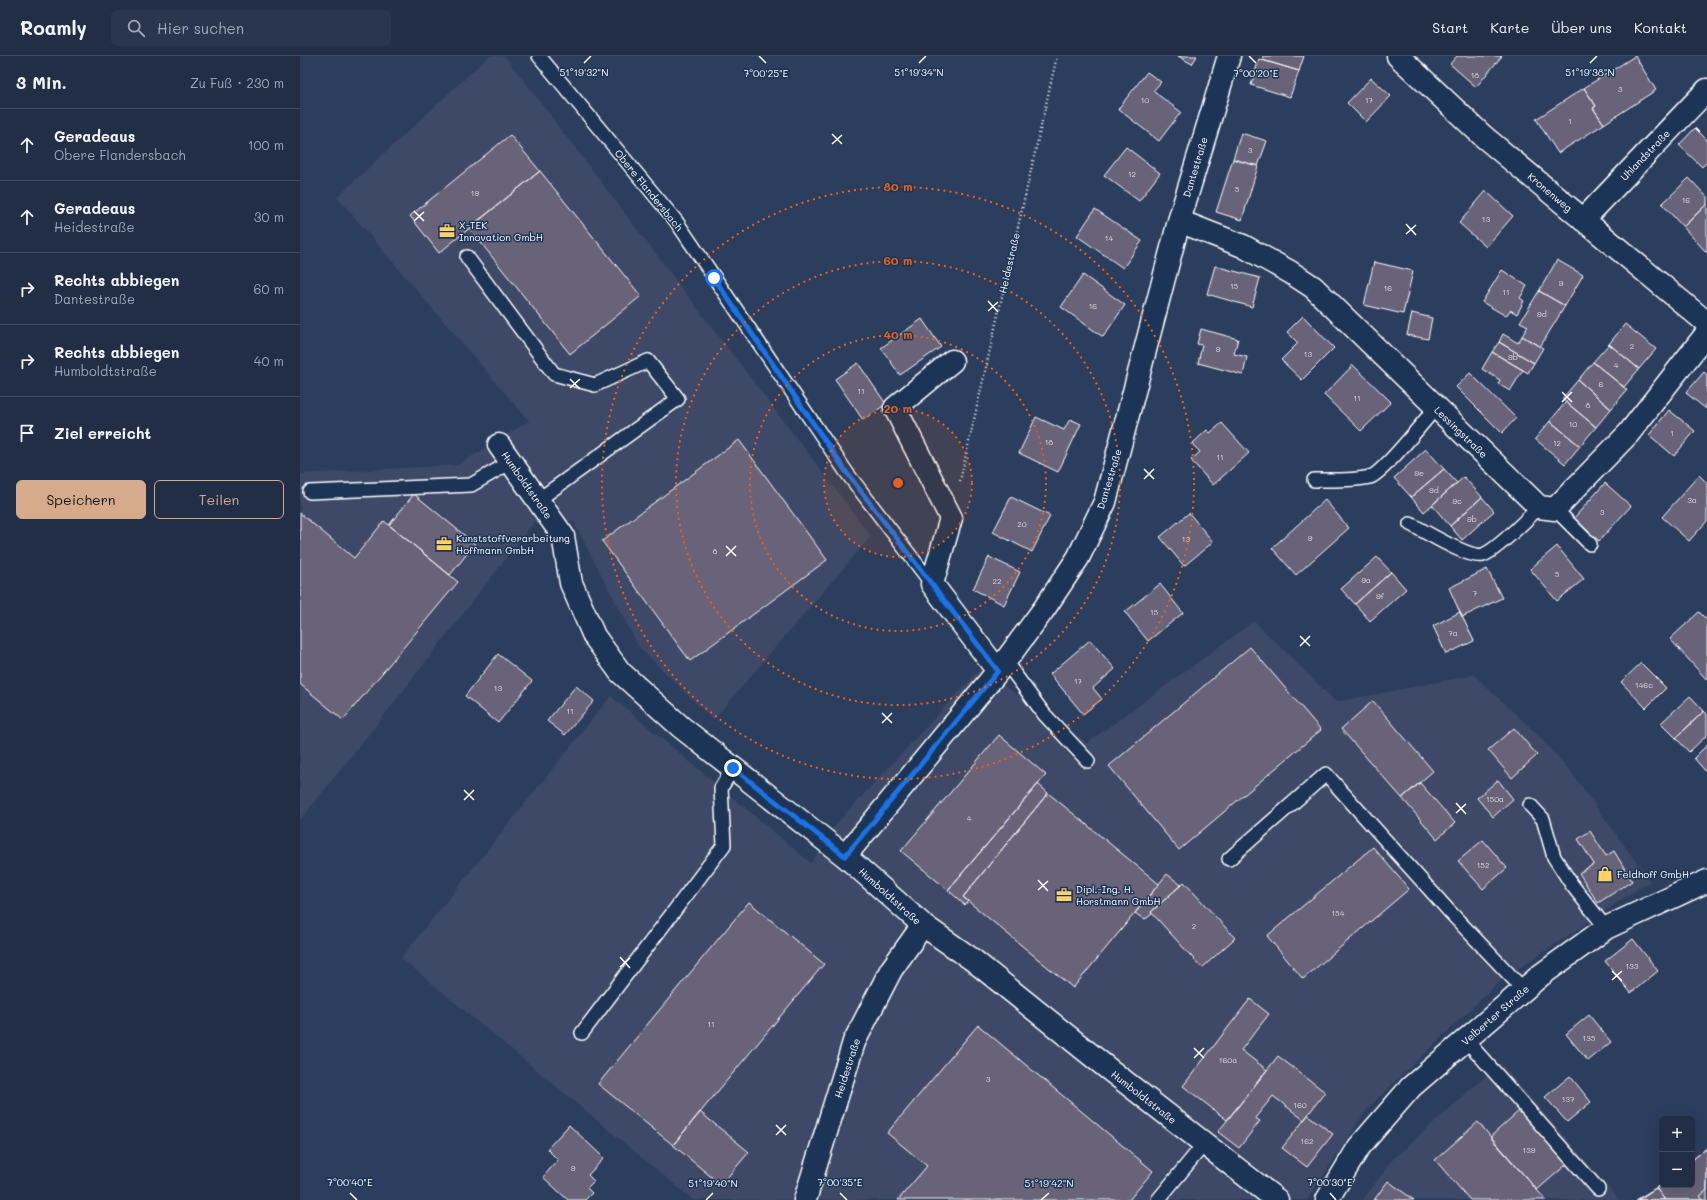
<!DOCTYPE html>
<html lang="de">
<meta charset="utf-8">
<style>
:root{--surface:#212e46;--page:#29364d;--text:#f1f3f6;--muted:#a2a8b3;--line:#3e4a5f;--accent:#d6ab8b}
body{margin:0;font-family:Mali,sans-serif;background:var(--page);color:var(--text)}
.controls{position:absolute;right:12px;bottom:12px;display:grid;overflow:hidden;border-radius:6px;box-shadow:0 4px 16px #0002}
.controls button{width:36px;height:36px;display:grid;place-items:center;padding:0;border:0;border-bottom:1px solid var(--line);background:var(--surface);color:var(--text);font:20px sans-serif}
.stop{position:absolute;width:12px;height:12px;margin:-9px;border:3px solid #1a73e8;border-radius:50%;background:#fff}
.stop.end{background:#1a73e8;border-color:#fff;box-shadow:0 1px 4px #0008}
.list{margin:0;padding:0;list-style:none}
h2{display:flex;justify-content:space-between;align-items:center;height:52px;margin:0;padding:0 16px;font-size:17px}
h2 small{font-size:13px;font-weight:400;color:var(--muted)}
.list li{display:grid;grid-template-columns:26px 1fr auto;gap:12px;align-items:center;box-sizing:border-box;height:72px;padding:0 16px;border-top:1px solid var(--line)}
.list b{display:block;font-size:15px;white-space:nowrap}
.list p{margin:0;font-size:13px;white-space:nowrap;color:var(--muted)}
.list em{font-size:13px;font-style:normal;color:var(--muted)}
.actions{display:flex;gap:8px;padding:12px 16px}
.actions a{flex:1;padding:9px 0;border:1px solid var(--accent);border-radius:6px;text-align:center;font-size:14px;color:var(--accent)}
.actions .main{background:var(--accent);color:#111}
.icon{flex:none;width:22px;height:22px;fill:none;stroke:currentColor;stroke-width:2;stroke-linecap:round;stroke-linejoin:round}
.map{position:relative;flex:none;width:1407px;height:1144px;overflow:hidden}
header{display:flex;align-items:center;gap:24px;box-sizing:border-box;height:56px;padding:0 20px;background:var(--surface);border-bottom:1px solid var(--line)}
header strong{font-size:19px}
nav{display:flex;gap:22px;margin-inline-start:auto;font-size:14px}
.search{width:280px;height:36px;background:var(--page);display:flex;align-items:center;gap:10px;box-sizing:border-box;padding:0 14px;border-radius:6px;color:var(--muted);font-size:15px}
main{display:flex}
aside{flex:1;background:var(--surface)}
.map>svg:first-child{display:block}
.built{fill:#3e4966}
.building{fill:#686378;stroke:#fff}
.lines{fill:none;stroke-linecap:round;stroke-linejoin:round}
.service-casing{stroke:#fff;stroke-width:16}
.minor-casing{stroke:#fff;stroke-width:25}
.tertiary-casing{stroke:#fff;stroke-width:25}
.path{stroke:#fff;stroke-width:2.5;stroke-dasharray:1 3;stroke-linecap:butt}
.service{stroke:#1d3557;stroke-width:13}
.minor{stroke:#1d3557;stroke-width:22}
.tertiary{stroke:#1d3557;stroke-width:22}
.route{stroke:#1a73e8;stroke-width:5}
.ticks{fill:none;stroke:#fff;stroke-width:1.5}
.ring{fill:none;stroke:#e96118;stroke-width:2;stroke-dasharray:2 4}
.labels{text-anchor:middle;dominant-baseline:central;stroke-width:3;stroke-linejoin:round;paint-order:stroke}
.number-label{font-size:8px;fill:#d9d8dd}
.street-label{font-size:10px;fill:#fff;stroke:#1d3557}
.poi-label{font-size:10px;fill:#fff;stroke:#1d3557;text-anchor:start}
.ticks-label{font-size:10px;text-anchor:middle;fill:#fff;stroke:#1d3557;stroke-width:3;stroke-linejoin:round;paint-order:stroke}
.centre{fill:#e96118;stroke:#1d3557;stroke-width:2}
.ring-label{font-size:12px;text-anchor:middle;font-weight:bold;fill:#e96118;stroke:#1d3557;stroke-width:3;stroke-linejoin:round;paint-order:stroke}
</style>
<header>
<strong>Roamly</strong>
<div class="search"><svg class="icon" aria-label="search" viewBox="0 0 24 24"><circle cx="10" cy="10" r="6"/><path d="M15 15l6 6"/></svg>Hier suchen</div>
<nav><a>Start</a><a>Karte</a><a>Über uns</a><a>Kontakt</a></nav>
</header>
<main>
<aside>
<h2>3 Min.<small>Zu Fuß · 230 m</small></h2>
<ul class="list">
<li><svg class="icon" aria-label="ahead" viewBox="0 0 24 24"><path d="M12 20V5M6 11l6-6 6 6"/></svg><div><b>Geradeaus</b><p>Obere Flandersbach</p></div><em>100 m</em></li>
<li><svg class="icon" aria-label="ahead" viewBox="0 0 24 24"><path d="M12 20V5M6 11l6-6 6 6"/></svg><div><b>Geradeaus</b><p>Heidestraße</p></div><em>30 m</em></li>
<li><svg class="icon" aria-label="right" viewBox="0 0 24 24"><path d="M7 20v-9h11M14 6l5 5-5 5"/></svg><div><b>Rechts abbiegen</b><p>Dantestraße</p></div><em>60 m</em></li>
<li><svg class="icon" aria-label="right" viewBox="0 0 24 24"><path d="M7 20v-9h11M14 6l5 5-5 5"/></svg><div><b>Rechts abbiegen</b><p>Humboldtstraße</p></div><em>40 m</em></li>
<li><svg class="icon" aria-label="arrive" viewBox="0 0 24 24"><path d="M6 21V4h12l-3 4 3 4H6"/></svg><div><b>Ziel erreicht</b></div></li>
</ul>
<div class="actions"><a class="main">Speichern</a><a>Teilen</a></div>
</aside>
<div class="map">
<svg width="1407" height="1144" viewBox="0 0 1407 1144">
<rect width="100%" height="100%" fill="#2c3e5e"/>
<filter id="ink" filterUnits="userSpaceOnUse"><feTurbulence type="fractalNoise" baseFrequency=".025" numOctaves="2"/><feDisplacementMap in="SourceGraphic" scale="8" xChannelSelector="R" yChannelSelector="G"/><feConvolveMatrix kernelMatrix="1 2 1 2 8 2 1 2 1" color-interpolation-filters="sRGB"/></filter>
<g filter="url(#ink)">
<!-- built -->
<path class="built" d="M189,0H205L571,480L413,664L339,591L273,465H235L90,652L0,764V418L158,409L229,365L37,141Z
M954,565L1036,646L1174,619L1235,676L1269,713L1350,825L1200,925L1068,1052L1007,1144H393L101,902L311,640L511,807L536,768L680,613L787,687Z
M1200,1007L1320,1144H1063L1092,1104Z"/>
<!-- building -->
<path class="building" d="M878,0H897L892,8Z
M963,0H1004L999,15L962,4Z
M1157,0H1202L1176,31L1150,8Z
M1335,0L1356,34L1304,68L1293,52L1296,50L1284,32Z
M959,3L999,15L990,41L951,29Z
M847,16L861,26L853,35L881,56L859,85L818,53Z
M1071,22L1091,40L1066,66L1047,47Z
M1284,32L1296,50L1293,52L1304,68L1258,97L1236,63Z
M1395,72L1407,84V106L1402,111L1379,89Z
M941,77L967,85L958,110L933,103Z
M210,79L240,115L139,197L110,160Z
M826,91L860,117L839,145L804,119Z
M933,103L958,110L942,164L916,156Z
M240,115L341,240L270,298L169,172Z
M1389,122L1407,141V148L1383,171L1362,148Z
M1186,135L1213,160L1186,191L1159,167Z
M1407,148V197L1383,171Z
M795,153L842,185L823,212L777,180Z
M1257,204L1283,219L1265,250L1239,235Z
M1074,206L1113,215L1103,258L1064,249Z
M915,210L960,222L952,251L907,238Z
M1202,214L1227,230L1220,242L1224,245L1217,258L1210,254L1206,260L1182,246Z
M783,219L825,249L803,281L761,251Z
M1239,235L1265,250L1240,291L1222,280L1228,270L1220,266Z
M1112,257L1132,262L1128,283L1107,279Z
M1003,260L1034,292L1002,324L981,304L998,287L987,276Z
M622,263L641,291L600,319L581,292Z
M1325,268L1356,293L1339,313L1309,288Z
M901,273L938,283L934,298L947,301L943,319L898,307L902,289L897,288Z
M1203,278L1218,287L1222,280L1243,292L1234,307L1199,286Z
M1199,286L1234,307L1228,317L1192,296Z
M1309,288L1339,313L1324,331L1293,306Z
M1192,296L1223,314L1210,335L1198,328L1200,324L1182,313Z
M1293,306L1327,334L1311,353L1278,324Z
M558,307L586,348L563,364L535,323Z
M1053,309L1091,346L1061,375L1024,339Z
M1404,316L1407,319L1406,353L1386,337Z
M1170,317L1216,362L1202,377L1156,331Z
M1278,324L1311,353L1296,371L1262,343Z
M1266,346L1296,371L1280,390L1250,365Z
M1369,354L1395,375L1374,400L1349,379Z
M736,361L764,374L770,363L781,368L758,416L719,397Z
M1250,365L1280,390L1265,408L1235,383Z
M922,367L949,397L913,429L891,404L900,396L892,388L907,374L910,377Z
M439,384L527,504L390,605L302,485Z
M1126,393L1144,413L1111,441L1094,422Z
M1144,413L1157,427L1124,456L1111,441Z
M1399,419L1407,427V465L1389,485L1362,461Z
M1164,421L1182,441L1150,470L1132,449Z
M1305,427L1331,450L1299,485L1274,462Z
M114,438L175,488L150,519L89,469Z
M711,441L750,460L732,496L693,476Z
M1182,441L1194,455L1162,484L1150,470Z
M1025,444L1049,472L996,519L972,492Z
M0,457L54,502L84,465L158,526L43,664L0,628Z
M889,457L913,486L884,510L860,481Z
M1257,490L1284,523L1257,545L1230,513Z
M689,501L720,516L704,549L673,533Z
M1077,501L1091,516L1055,548L1041,533Z
M1187,513L1202,542L1162,561L1149,532Z
M1091,516L1106,533L1070,565L1055,548Z
M860,528L883,557L848,585L825,556Z
M1160,556L1174,585L1146,598L1133,570Z
M1399,556L1407,564V624L1370,583Z
M790,584L815,613L793,632L802,643L783,658L750,618Z
M950,591L1021,674L879,794L809,710Z
M198,598L232,625L198,667L165,640Z
M1341,607L1366,632L1346,652L1321,626Z
M276,630L294,645L265,679L247,665Z
M1390,640L1404,655L1376,682L1361,667Z
M1073,645L1133,715L1102,742L1041,673Z
M1404,655L1407,658V679L1389,696L1376,682Z
M1214,672L1237,699L1212,722L1188,694Z
M699,679L746,719L648,834L601,795Z
M1407,689V717L1394,702Z
M1198,724L1213,743L1193,761L1177,742Z
M1120,727L1155,767L1137,783L1102,742Z
M738,728L748,737L663,841L668,845L665,849L648,834Z
M748,737L859,828L773,932L663,841Z
M1290,775L1306,800L1314,795L1332,825L1298,847L1279,817L1294,808L1278,783Z
M1183,784L1207,812L1183,833L1158,805Z
M1073,791L1109,833L1003,923L967,880Z
M867,818L881,829L851,856L852,858L847,862L844,863L842,862L835,857Z
M884,826L935,882L902,912L851,856Z
M449,846L524,908L373,1089L298,1028Z
M1333,883L1358,915L1331,937L1305,905Z
M950,943L969,958L941,994L967,1014L927,1064L883,1030Z
M1289,959L1311,986L1288,1005L1266,978Z
M678,969L853,1115L829,1144H598L627,1110L587,1077Z
M978,1000L1025,1036L1004,1064L973,1040L955,1062L960,1065L939,1092L918,1076Z
M1270,1020L1291,1046L1267,1066L1245,1041Z
M1220,1054L1267,1108L1237,1134L1190,1081Z
M400,1056L449,1096L421,1129L373,1089Z
M1008,1059L1033,1078L1007,1111L982,1092Z
M1178,1066L1237,1134L1246,1144H1170L1135,1104Z
M269,1069L304,1102L288,1119L294,1125L287,1132L292,1137L285,1144H268L243,1121L258,1104L247,1093Z
M1407,1092V1134L1400,1140L1403,1144H1365L1356,1132L1362,1128V1129H1392V1104Z
M1407,1092V1144H1336L1362,1128V1129H1392V1104Z
M1088,1125L1114,1144H1074Z
M1356,1132L1365,1144H1338Z"/>
<g class="lines">
<defs>
<path id="service" d="M239,0L376,165L547,417L632,528
M167,201L254,318L295,329L348,305L378,343L238,444
M1014,424C1032,424 1052,425 1070,421C1083,417 1125,364 1136,351
M10,436L171,429L211,406
M1255,453L1290,488
M1110,468C1125,475 1168,503 1183,499C1197,494 1227,463 1239,451
M705,605L744,658L788,705
M1230,749L1243,763L1254,801L1272,829L1306,872
M929,803L1026,718L1149,855L1224,934
M282,977L424,789L421,732L433,712
M1166,984L1298,1133
M858,1144L904,1088"/>
<path id="minor" d="M1098,0L1183,80L1407,267
M1283,164L1407,34
M879,165L943,190L990,216L1013,231L1239,451L1255,453L1329,377L1407,277
M652,305L595,352L651,462L632,528L698,615
M199,389L263,480L271,527L294,580L320,616L381,671L545,800L623,869L673,904L806,1011L977,1144
M545,800L698,615L744,553L778,502L805,446L879,165L929,0
M505,1144L554,986L591,914L623,869"/>
<path id="tertiary" d="M1027,1144L1059,1091L1111,1031L1241,919L1306,872L1407,825"/>
</defs>
<!-- service casing -->
<use href="#service" class="service-casing"/>
<!-- minor casing -->
<use href="#minor" class="minor-casing"/>
<!-- tertiary casing -->
<use href="#tertiary" class="tertiary-casing"/>
<!-- path -->
<path class="path" d="M660,425L757,0"/>
<!-- service -->
<use href="#service" class="service"/>
<!-- minor -->
<use href="#minor" class="minor"/>
<!-- tertiary -->
<use href="#tertiary" class="tertiary"/>
</g>
</g>
<g class="lines" filter="url(#ink)">
<!-- route -->
<path class="route" d="M414,222L547,417L698,615L545,800L433,712"/>
</g>
<!-- ticks -->
<path class="ticks" d="M459,0L466,7M949,0L956,7M284,7L291,0M619,7L626,0M1290,7L1297,0M532,78L542,88M532,88L542,79M114,155L124,165M114,165L124,156M1106,168L1116,179M1106,178L1116,169M688,245L698,256M688,255L698,246M270,323L280,333M270,332L280,323M1262,336L1272,346M1262,346L1272,336M844,413L854,423M844,423L854,413M426,490L436,500M426,500L436,490M1000,580L1010,590M1000,590L1010,580M582,657L592,667M582,667L592,657M164,734L174,744M164,744L174,734M1156,747L1166,758M1156,757L1166,748M738,824L748,835M738,834L748,825M320,901L330,912M320,911L330,902M1312,915L1322,925M1312,924L1322,915M894,992L904,1002M894,1002L904,992M476,1069L486,1079M476,1079L486,1069M50,1137L57,1144M540,1137L547,1144M1030,1137L1036,1144M406,1144L413,1137M741,1144L749,1137"/>
<!-- distance rings -->
<circle cx="598" cy="427" r="74" fill="#e96118" fill-opacity=".12"/>
<g class="ring">
<circle cx="598" cy="427" r="74"/>
<circle cx="598" cy="427" r="148"/>
<circle cx="598" cy="427" r="222"/>
<circle cx="598" cy="427" r="296"/>
</g>
<!-- icons -->
<defs>
<symbol id="office-bare" viewBox="-9 -9 18 18"><path d="M-6-3h4V-5.5h4V-3h4V5H-6ZM-1-4.5V-3h2v-1.5ZM-6 0V1H6V0Z" fill="#ffd166" stroke="#1d3557" stroke-width="2.5" paint-order="stroke"/></symbol>
<symbol id="shop-bare" viewBox="-9 -9 18 18"><path d="M-5-2.5h2.3a2.7 3.5 0 0 1 5.4 0H5L5.5 6h-11ZM-1.5-2.5h3a1.5 2.3 0 0 0-3 0Z" fill="#ffd166" stroke="#1d3557" stroke-width="2.5" paint-order="stroke"/></symbol>
</defs>
<g fill-rule="evenodd">
<use href="#office-bare" x="136" y="164" width="22" height="22"/>
<use href="#office-bare" x="133" y="477" width="22" height="22"/>
<use href="#shop-bare" x="1294" y="807" width="22" height="22"/>
<use href="#office-bare" x="753" y="828" width="22" height="22"/>
</g>
<g class="labels">
<!-- number labels -->
<g class="number-label">
<text x="1175" y="19">18</text>
<text x="1320" y="33">3</text>
<text x="845" y="44">10</text>
<text x="1069" y="44">17</text>
<text x="1270" y="65">1</text>
<text x="950" y="94">3</text>
<text x="832" y="118">12</text>
<text x="937" y="133">5</text>
<text x="175" y="137">19</text>
<text x="1386" y="144">16</text>
<text x="1186" y="163">13</text>
<text x="809" y="182">14</text>
<text x="1261" y="227">9</text>
<text x="934" y="230">15</text>
<text x="1088" y="232">16</text>
<text x="1206" y="236">11</text>
<text x="793" y="250">16</text>
<text x="1242" y="258">9d</text>
<text x="1332" y="290">2</text>
<text x="918" y="293">9</text>
<text x="1008" y="298">13</text>
<text x="1213" y="301">9b</text>
<text x="1316" y="309">4</text>
<text x="1301" y="328">6</text>
<text x="561" y="335">11</text>
<text x="1057" y="342">11</text>
<text x="1288" y="349">8</text>
<text x="1273" y="368">10</text>
<text x="1372" y="377">1</text>
<text x="749" y="386">18</text>
<text x="1257" y="387">12</text>
<text x="920" y="401">11</text>
<text x="1119" y="417">9e</text>
<text x="1134" y="434">9d</text>
<text x="1392" y="444">3a</text>
<text x="1157" y="445">9c</text>
<text x="1302" y="456">3</text>
<text x="1172" y="463">9b</text>
<text x="722" y="468">20</text>
<text x="1010" y="482">9</text>
<text x="886" y="483">13</text>
<text x="415" y="495">8</text>
<text x="1257" y="518">5</text>
<text x="1066" y="524">9a</text>
<text x="697" y="525">22</text>
<text x="1175" y="537">7</text>
<text x="1080" y="540">9f</text>
<text x="854" y="556">15</text>
<text x="1153" y="577">7a</text>
<text x="778" y="625">17</text>
<text x="1344" y="629">146c</text>
<text x="198" y="632">13</text>
<text x="270" y="655">11</text>
<text x="1195" y="743">150a</text>
<text x="669" y="762">4</text>
<text x="1183" y="809">152</text>
<text x="1038" y="857">154</text>
<text x="894" y="870">2</text>
<text x="1332" y="910">133</text>
<text x="411" y="968">11</text>
<text x="1289" y="982">135</text>
<text x="928" y="1004">160a</text>
<text x="688" y="1023">3</text>
<text x="1268" y="1043">137</text>
<text x="1000" y="1049">160</text>
<text x="1007" y="1085">162</text>
<text x="1229" y="1094">139</text>
<text x="273" y="1112">9</text>
</g>
<!-- street labels -->
<g class="street-label">
<text transform="translate(1345 99) rotate(-46)">Uhlandstraße</text>
<text transform="translate(895 111) rotate(-73)">Dantestraße</text>
<text transform="translate(349 134) rotate(51)">Obere Flandersbach</text>
<text transform="translate(1250 136) rotate(40)">Kronenweg</text>
<text transform="translate(709 207) rotate(-77)">Heidestraße</text>
<text transform="translate(1161 376) rotate(44)">Lessingstraße</text>
<text transform="translate(809 423) rotate(-73)">Dantestraße</text>
<text transform="translate(227 429) rotate(55)">Humboldtstraße</text>
<text transform="translate(590 840) rotate(42)">Humboldtstraße</text>
<text transform="translate(1195 959) rotate(-41)">Velberter Straße</text>
<text transform="translate(547 1012) rotate(-72)">Heidestraße</text>
<text transform="translate(844 1041) rotate(38)">Humboldtstraße</text>
</g>
<!-- poi labels -->
<g class="poi-label">
<text x="159" y="169">X-TEK<tspan x="159" dy="12">Innovation GmbH</tspan></text>
<text x="156" y="482">Kunststoffverarbeitung<tspan x="156" dy="12">Hoffmann GmbH</tspan></text>
<text x="1317" y="818">Feldhoff GmbH</text>
<text x="776" y="833">Dipl.-Ing. H.<tspan x="776" dy="12">Horstmann GmbH</tspan></text>
</g>
</g>
<g class="ticks-label">
<text x="284" y="20">51°19'32"N</text>
<text x="619" y="20">51°19'34"N</text>
<text x="1290" y="20">51°19'38"N</text>
<text x="466" y="21">7°00'25"E</text>
<text x="956" y="21">7°00'20"E</text>
<text x="50" y="1130">7°00'40"E</text>
<text x="540" y="1130">7°00'35"E</text>
<text x="1030" y="1130">7°00'30"E</text>
<text x="413" y="1131">51°19'40"N</text>
<text x="749" y="1131">51°19'42"N</text>
</g>
<circle cx="598" cy="427" r="6" class="centre"/>
<g class="ring-label">
<text x="598" y="135">80 m</text>
<text x="598" y="209">60 m</text>
<text x="598" y="283">40 m</text>
<text x="598" y="357">20 m</text>
</g>
</svg>
<div class="controls">
<button>+</button>
<button>−</button>
</div>
<div class="stop" style="left:414px;top:222px"></div>
<div class="stop end" style="left:433px;top:712px"></div>
</div>
</main>
